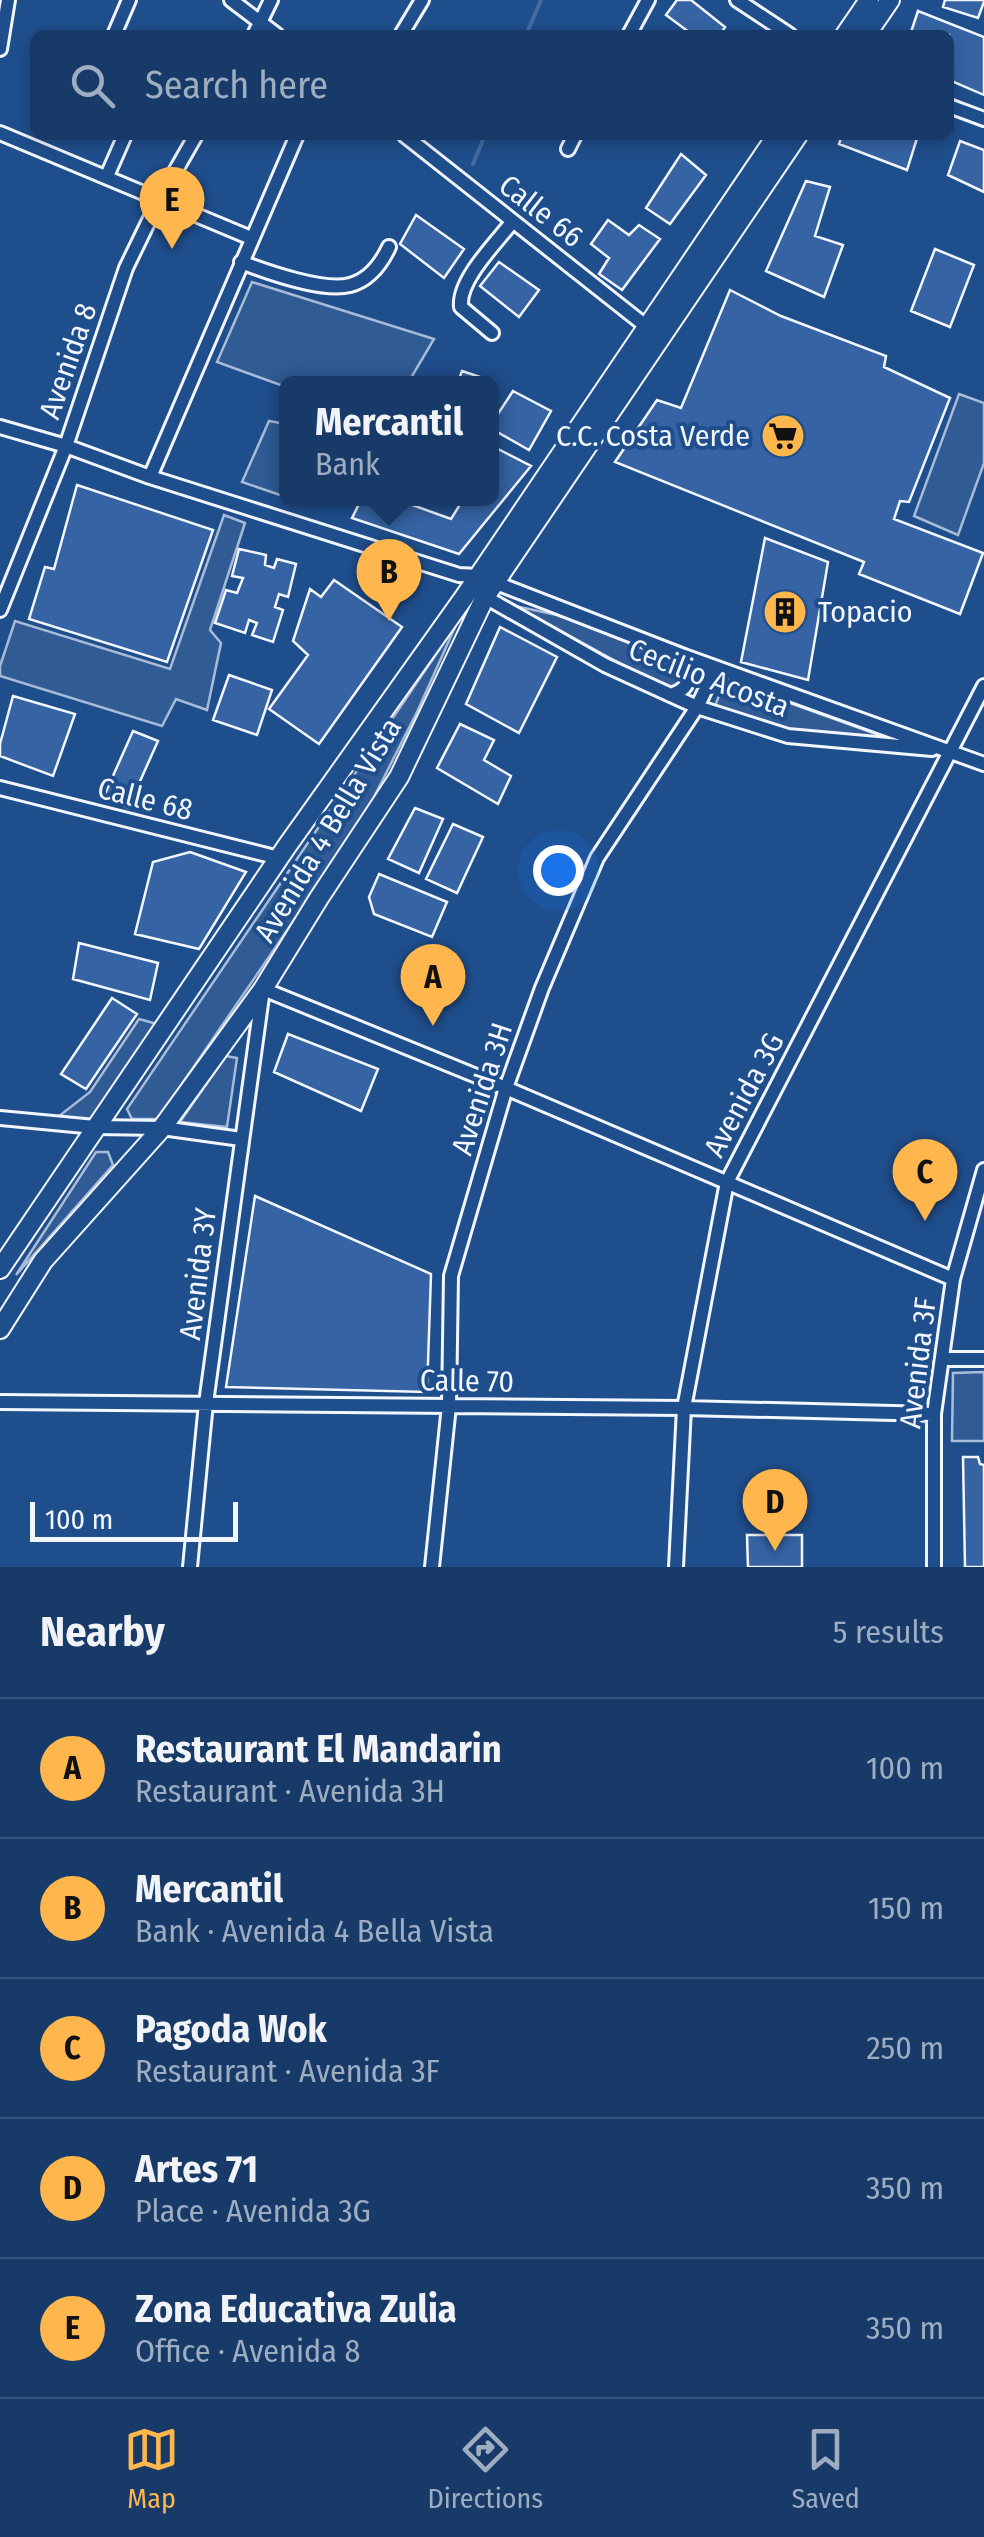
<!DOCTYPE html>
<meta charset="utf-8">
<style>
:root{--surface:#173a69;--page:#244571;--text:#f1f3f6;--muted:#9eadc0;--line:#36547d;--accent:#ffb74d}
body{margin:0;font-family:"Fira Sans Condensed",sans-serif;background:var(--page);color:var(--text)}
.scale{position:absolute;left:30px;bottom:25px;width:208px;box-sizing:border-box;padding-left:10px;border:5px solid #f2f6ff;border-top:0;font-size:28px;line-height:35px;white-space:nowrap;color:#f2f6ff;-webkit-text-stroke:8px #1f4e8c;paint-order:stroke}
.you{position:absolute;left:558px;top:870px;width:35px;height:35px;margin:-25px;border:8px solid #fff;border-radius:50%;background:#1a73e8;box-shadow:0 0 0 15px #1a73e833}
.badge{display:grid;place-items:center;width:65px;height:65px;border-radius:50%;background:var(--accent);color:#111;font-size:32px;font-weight:700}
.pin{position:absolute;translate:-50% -82px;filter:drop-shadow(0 2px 5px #0008)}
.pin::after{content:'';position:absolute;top:52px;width:35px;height:30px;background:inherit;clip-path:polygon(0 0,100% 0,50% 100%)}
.popup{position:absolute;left:279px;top:376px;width:220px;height:130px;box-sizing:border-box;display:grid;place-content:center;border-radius:15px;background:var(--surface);filter:drop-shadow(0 2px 8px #0005);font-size:32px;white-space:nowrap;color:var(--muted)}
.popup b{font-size:38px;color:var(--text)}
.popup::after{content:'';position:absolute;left:50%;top:100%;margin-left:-20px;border:20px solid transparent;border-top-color:var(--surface)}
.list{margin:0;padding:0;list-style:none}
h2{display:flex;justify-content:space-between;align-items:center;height:130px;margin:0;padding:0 40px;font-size:42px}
h2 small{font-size:32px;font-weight:400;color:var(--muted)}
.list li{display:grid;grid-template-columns:65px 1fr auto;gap:30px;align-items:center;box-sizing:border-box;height:140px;padding:0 40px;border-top:2px solid var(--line)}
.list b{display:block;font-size:38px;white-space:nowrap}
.list p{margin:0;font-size:32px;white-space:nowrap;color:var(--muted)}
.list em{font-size:32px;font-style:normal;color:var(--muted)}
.icon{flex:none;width:55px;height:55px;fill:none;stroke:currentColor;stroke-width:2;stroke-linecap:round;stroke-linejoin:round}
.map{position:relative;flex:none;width:984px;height:1567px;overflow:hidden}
.search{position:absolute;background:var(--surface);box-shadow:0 5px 15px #0003;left:30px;right:30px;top:30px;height:110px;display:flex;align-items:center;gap:25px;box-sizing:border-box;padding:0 35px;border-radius:15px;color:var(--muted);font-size:38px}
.sheet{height:830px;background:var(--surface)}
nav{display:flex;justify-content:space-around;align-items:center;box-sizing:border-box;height:140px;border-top:2px solid var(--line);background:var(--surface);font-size:28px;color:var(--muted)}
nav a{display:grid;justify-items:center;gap:5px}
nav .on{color:var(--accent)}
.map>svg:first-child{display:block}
.built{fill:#305b95;stroke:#a8bbd7;stroke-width:2.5}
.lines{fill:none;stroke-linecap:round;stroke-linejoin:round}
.stream{stroke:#446ba0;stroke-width:4}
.building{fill:#3563a3;stroke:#f2f6ff;stroke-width:2.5}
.street-casing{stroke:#f2f6ff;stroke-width:18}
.secondary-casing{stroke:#f2f6ff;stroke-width:22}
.street{stroke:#1f4e8c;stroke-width:12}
.secondary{stroke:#1f4e8c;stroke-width:18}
.labels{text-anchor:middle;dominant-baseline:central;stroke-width:8;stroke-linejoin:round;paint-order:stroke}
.street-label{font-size:30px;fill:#f2f6ff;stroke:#1f4e8c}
.poi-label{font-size:30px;fill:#f2f6ff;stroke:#1f4e8c;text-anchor:end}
</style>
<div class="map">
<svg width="984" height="1567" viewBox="0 0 984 1567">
<rect width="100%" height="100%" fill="#1f4e8c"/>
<!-- built -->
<path class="built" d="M252,282L434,339L408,383L286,384V387L217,362Z
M959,394L984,403V463L958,535L914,516Z
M269,421L286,424V497L242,482Z
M224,515L245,523L210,630L221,643L207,710L176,699L162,726L0,676V666L15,621L170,669Z
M515,606L557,615L679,660L686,674L682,684L669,690Z
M456,625L417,712L371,803L323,878L158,1119H132L127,1109Z
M725,680L890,739L789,731L715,706Z
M139,1019L157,1024L93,1121L54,1120L90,1092Z
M226,1056L237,1058L227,1127L180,1122Z
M96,1152H108L113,1165L16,1275Z
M984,1372V1441H952L953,1373Z"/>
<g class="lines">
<!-- stream -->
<path class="stream" d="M526,35L541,0
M473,164L485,135"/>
</g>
<!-- building -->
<path class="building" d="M677,0H691L725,27L720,35H693L666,15Z
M945,0H984V2L978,18L943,7Z
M918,11L984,37V95L949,80V35H910Z
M842,135H918L907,170L839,144Z
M960,141L984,150V192L948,175Z
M681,154L706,175L670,224L646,208Z
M806,181L830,187L815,236L843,245L824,297L766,271Z
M416,215L464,249L444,278L400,244Z
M608,220L629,235L639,225L660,239L622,290L599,274L609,258L591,244Z
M935,249L974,265L950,327L911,311Z
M499,262L539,290L519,317L480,286Z
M730,290L781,316L886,356L884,367L950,398L909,502L900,501L894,519L983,553L960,614L859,574L864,562L615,462L657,400L681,408Z
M462,371L483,378L480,384H457Z
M513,391L551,411L529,450L492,429V414L496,417Z
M498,449L531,466L459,554L352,518L362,498H393L451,519L464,498H492V459Z
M77,485L213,530L167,662L29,619L45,567L54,569Z
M765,538L828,562L808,680L741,662Z
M239,549L266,555L265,565L274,568L277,559L296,564L288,597L279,594L275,607L283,610L273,642L252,635L257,623L249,620L245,633L215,623L226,590L237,593L243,578L232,576Z
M334,580L402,627L319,744L269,709L308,655L293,641L310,589L321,597Z
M500,627L557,657L519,733L466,704Z
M229,675L272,690L257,735L213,720Z
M13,696L75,714L53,776L0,756V744Z
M460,724L494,740L484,760L511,776L498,804L437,768Z
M133,731L158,741L128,808L104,796Z
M415,808L443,819L419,873L388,859Z
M453,824L483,837L457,893L426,879Z
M190,852L246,872L199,949L135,934L153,862Z
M379,874L447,902L432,937L374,914L369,897Z
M79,943L158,963L150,1000L73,979Z
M112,998L137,1014L86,1089L61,1074Z
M288,1034L378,1069L361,1111L274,1072Z
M255,1196L431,1274L427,1392L226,1387Z
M963,1457H978L980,1464L984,1465V1567H965Z
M747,1535H802V1567H748Z"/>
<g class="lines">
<defs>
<path id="street" d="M231,0L277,35
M737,0L790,35
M114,35L129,0
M254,35L271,0
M401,35L422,0
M629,35L648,0
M0,49L8,0
M949,106L984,119
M0,133L251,238
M404,135L647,327
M568,149L575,135
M107,176L125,135
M241,262C267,272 324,292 350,285C369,280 381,264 389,247
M492,333L461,307C458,280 496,243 513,221
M0,427L66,446L150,477L459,575L478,576L684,656L984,764
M150,477L297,135
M480,594L605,665L697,707L788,736L932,749
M0,610L66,446L126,268L160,198L196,135
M670,695C684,691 687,686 691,672L684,656
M0,788L279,858
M0,1118L95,1127L162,1128L241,1139
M942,1359H984
M0,1402L684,1408L934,1414
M190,1567L206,1403L263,989L506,1088L953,1279
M432,1567L449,1406L451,1276L506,1088L542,988L597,858L697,707L716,668
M676,1567L684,1408L727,1182L984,686
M934,1567V1414L953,1279L984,1170"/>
<path id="secondary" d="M845,35L869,0
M866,35L890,0
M0,1269L287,846L465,596L777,135
M0,1329L43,1261L162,1128L263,989L319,898L399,777L485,597L798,135"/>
</defs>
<!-- street casing -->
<use href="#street" class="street-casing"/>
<!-- secondary casing -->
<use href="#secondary" class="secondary-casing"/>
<!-- street -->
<use href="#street" class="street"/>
<!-- secondary -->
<use href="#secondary" class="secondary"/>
</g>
<!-- icons -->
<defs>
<symbol id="supermarket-disc" viewBox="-11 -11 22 22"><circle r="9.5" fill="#ffb74d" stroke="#1f4e8c"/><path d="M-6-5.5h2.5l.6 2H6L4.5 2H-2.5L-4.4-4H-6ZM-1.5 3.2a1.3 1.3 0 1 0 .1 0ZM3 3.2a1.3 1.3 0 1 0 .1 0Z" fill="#111"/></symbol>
<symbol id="building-disc" viewBox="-11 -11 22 22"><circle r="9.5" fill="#ffb74d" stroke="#1f4e8c"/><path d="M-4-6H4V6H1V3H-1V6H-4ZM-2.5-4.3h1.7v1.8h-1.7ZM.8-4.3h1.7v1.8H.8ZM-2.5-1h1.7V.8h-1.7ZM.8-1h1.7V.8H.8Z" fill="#111"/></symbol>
</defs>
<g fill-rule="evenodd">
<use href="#supermarket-disc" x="758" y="411" width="50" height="50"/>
<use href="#building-disc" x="760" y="587" width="50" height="50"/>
</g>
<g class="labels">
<!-- street labels -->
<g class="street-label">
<text transform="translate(541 211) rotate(38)">Calle 66</text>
<text transform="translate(68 361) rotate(-71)">Avenida 8</text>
<text transform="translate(709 678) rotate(21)">Cecilio Acosta</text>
<text transform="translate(145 799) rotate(14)">Calle 68</text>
<text transform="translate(328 830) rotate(-59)">Avenida 4 Bella Vista</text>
<text transform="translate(482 1089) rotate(-72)">Avenida 3H</text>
<text transform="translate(744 1095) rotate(-62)">Avenida 3G</text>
<text transform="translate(198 1274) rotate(-83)">Avenida 3Y</text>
<text transform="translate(918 1363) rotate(-83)">Avenida 3F</text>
<text transform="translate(467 1381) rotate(1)">Calle 70</text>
</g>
<!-- poi labels -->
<g class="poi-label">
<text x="750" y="436">C.C. Costa Verde</text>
<text x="818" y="612" text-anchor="start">Topacio</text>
</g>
</g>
</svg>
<div class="scale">100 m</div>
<div class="you"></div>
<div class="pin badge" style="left:433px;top:1026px">A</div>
<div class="pin badge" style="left:389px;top:621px">B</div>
<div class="popup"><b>Mercantil</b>Bank</div>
<div class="pin badge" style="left:925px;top:1221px">C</div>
<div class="pin badge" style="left:775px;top:1551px">D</div>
<div class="pin badge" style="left:172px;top:249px">E</div>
<div class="search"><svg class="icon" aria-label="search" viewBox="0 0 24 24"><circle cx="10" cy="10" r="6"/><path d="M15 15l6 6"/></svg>Search here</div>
</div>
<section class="sheet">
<h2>Nearby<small>5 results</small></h2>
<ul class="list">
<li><span class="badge">A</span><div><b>Restaurant El Mandarin</b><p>Restaurant · Avenida 3H</p></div><em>100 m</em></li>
<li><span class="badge">B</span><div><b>Mercantil</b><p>Bank · Avenida 4 Bella Vista</p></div><em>150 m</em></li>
<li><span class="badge">C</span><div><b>Pagoda Wok</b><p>Restaurant · Avenida 3F</p></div><em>250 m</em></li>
<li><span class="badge">D</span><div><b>Artes 71</b><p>Place · Avenida 3G</p></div><em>350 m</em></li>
<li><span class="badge">E</span><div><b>Zona Educativa Zulia</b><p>Office · Avenida 8</p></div><em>350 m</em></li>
</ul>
</section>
<nav>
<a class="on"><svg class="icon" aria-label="map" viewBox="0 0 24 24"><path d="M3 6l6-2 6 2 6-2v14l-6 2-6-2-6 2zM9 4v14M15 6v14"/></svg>Map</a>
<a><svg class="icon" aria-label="directions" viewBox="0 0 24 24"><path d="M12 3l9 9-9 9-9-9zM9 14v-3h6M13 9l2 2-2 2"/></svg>Directions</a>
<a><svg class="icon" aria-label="saved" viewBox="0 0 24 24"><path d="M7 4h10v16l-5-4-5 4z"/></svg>Saved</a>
</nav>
